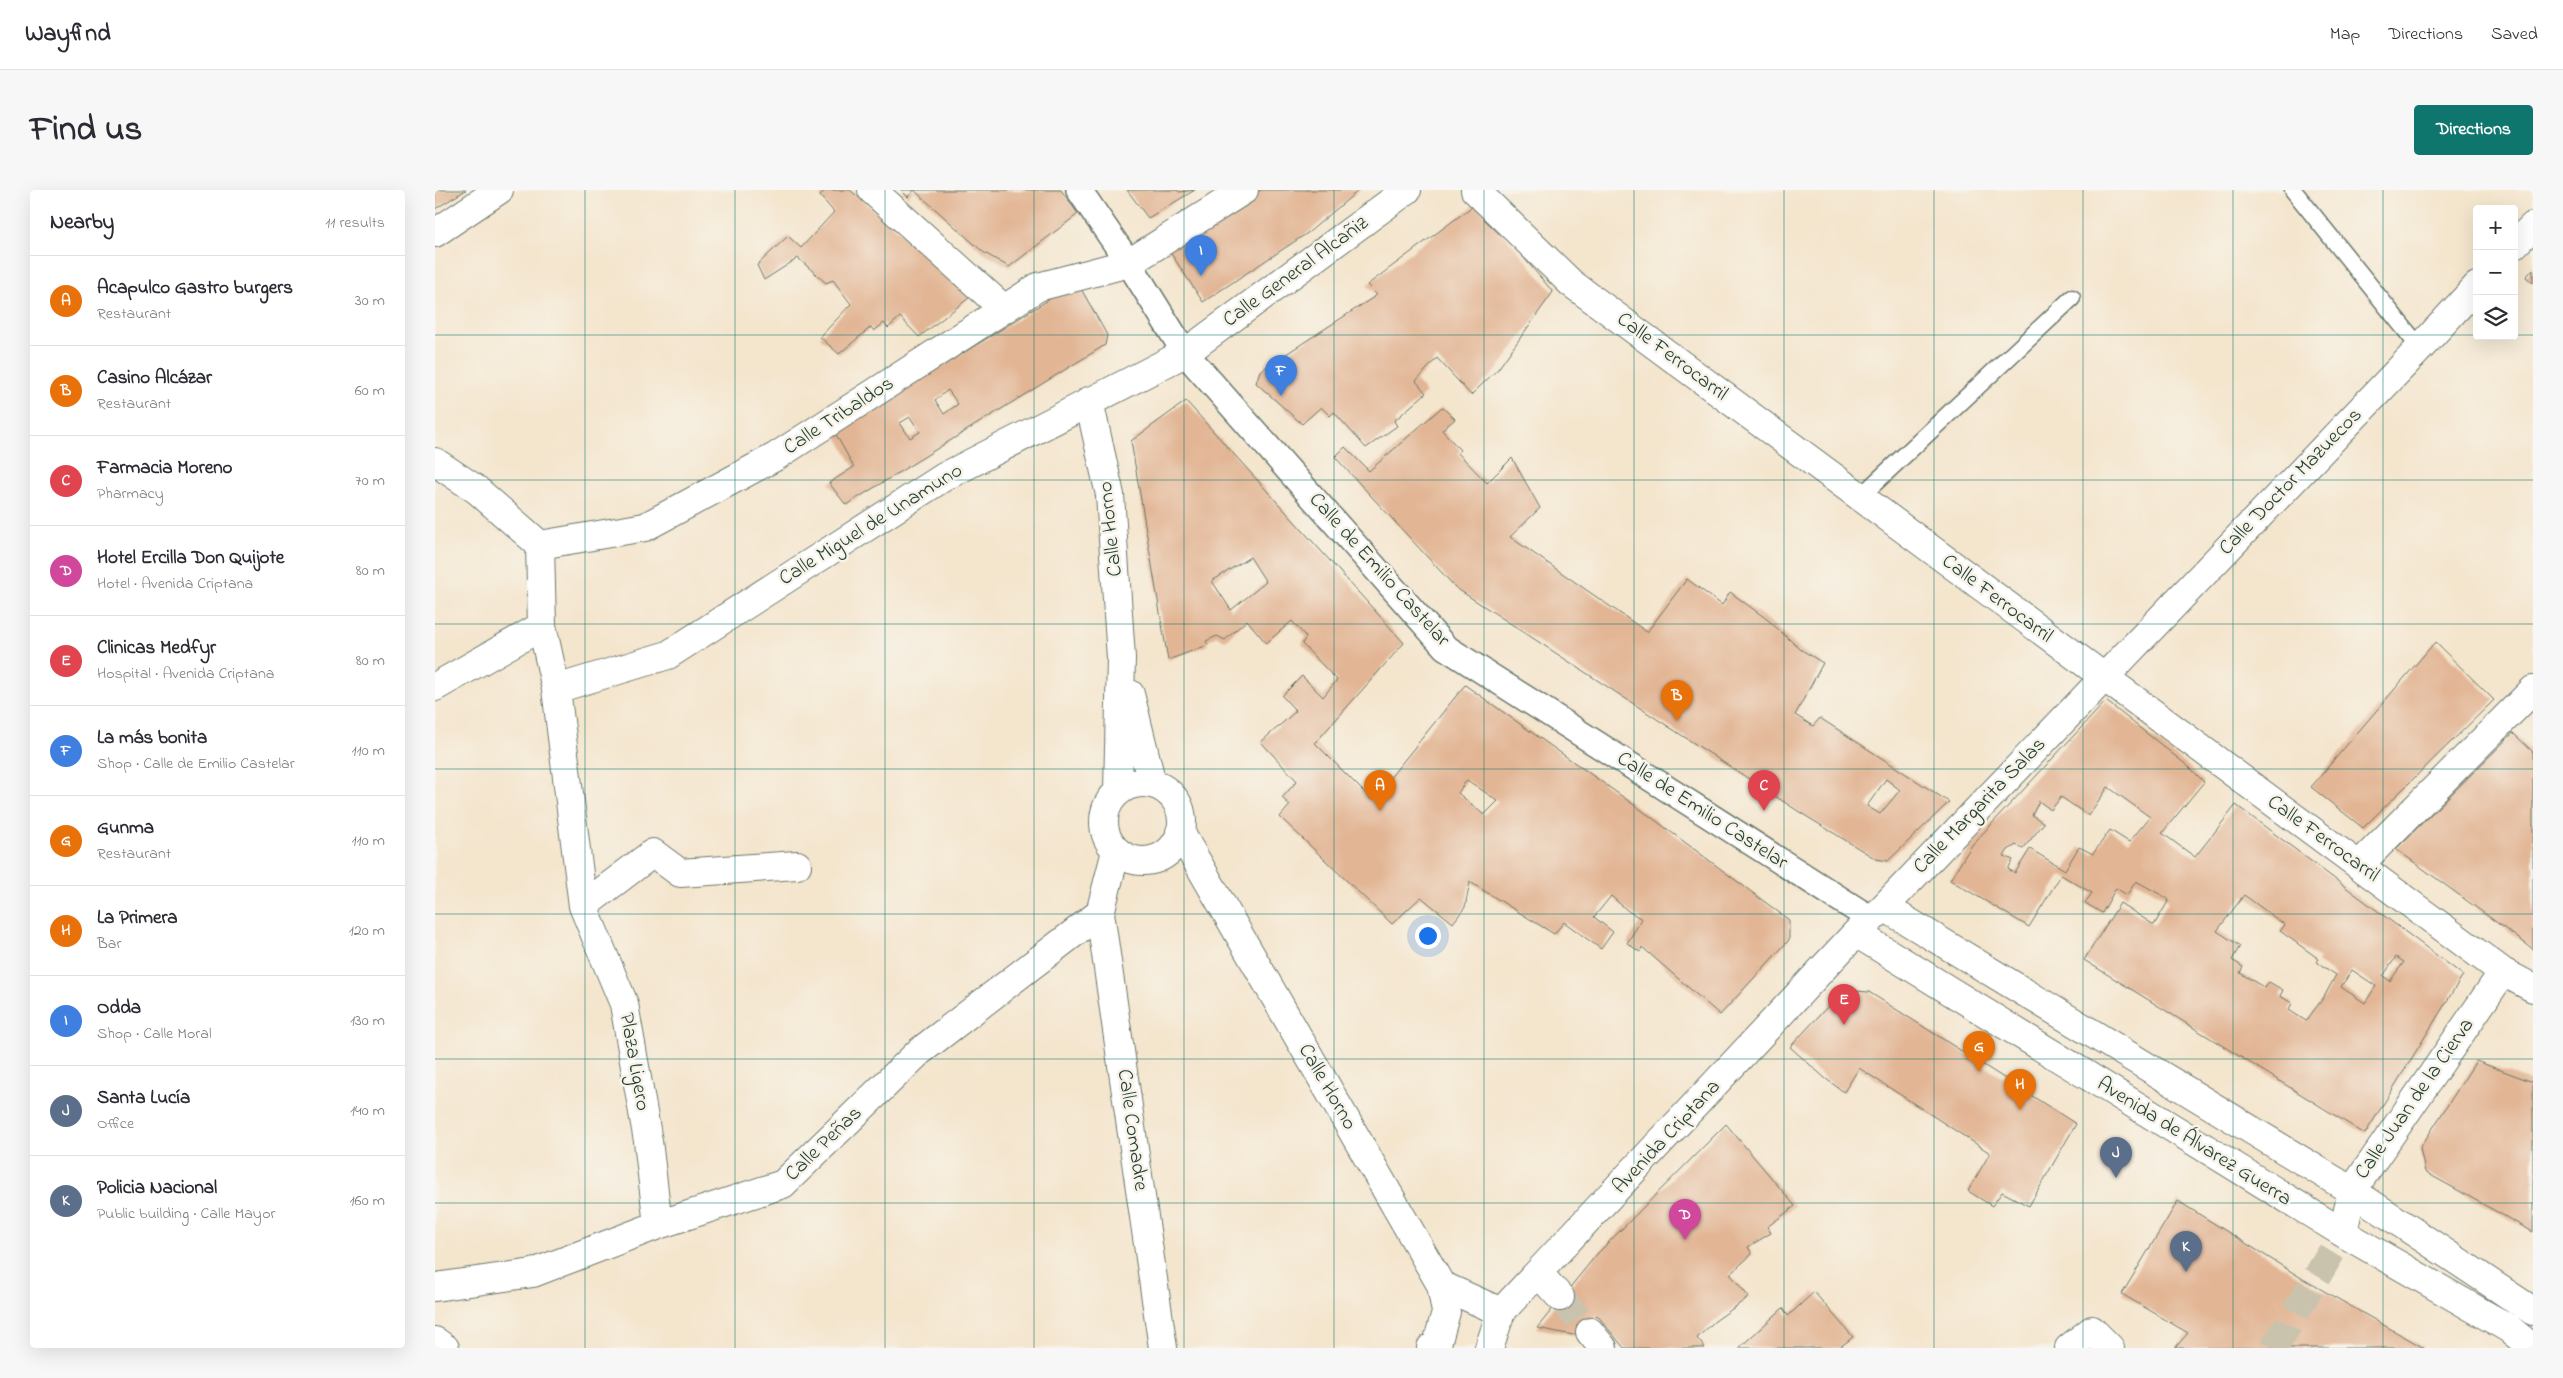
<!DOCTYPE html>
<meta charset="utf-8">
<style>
:root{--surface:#fff;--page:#f7f7f7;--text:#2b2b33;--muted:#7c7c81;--line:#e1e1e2;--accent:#0f766e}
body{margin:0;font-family:"Indie Flower",sans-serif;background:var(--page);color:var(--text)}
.controls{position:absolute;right:15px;top:15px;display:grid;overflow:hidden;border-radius:5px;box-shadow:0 5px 20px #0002}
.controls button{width:45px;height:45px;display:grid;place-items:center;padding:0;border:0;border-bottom:1px solid var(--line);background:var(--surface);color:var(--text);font:25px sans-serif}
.you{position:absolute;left:992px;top:745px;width:18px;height:18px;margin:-12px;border:4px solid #fff;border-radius:50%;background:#1a73e8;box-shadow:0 0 0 8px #1a73e833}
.badge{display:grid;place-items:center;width:32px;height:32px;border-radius:50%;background:var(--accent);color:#fff;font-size:16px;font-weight:700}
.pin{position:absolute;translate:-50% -41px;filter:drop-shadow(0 1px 2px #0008)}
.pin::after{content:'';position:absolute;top:26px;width:18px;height:15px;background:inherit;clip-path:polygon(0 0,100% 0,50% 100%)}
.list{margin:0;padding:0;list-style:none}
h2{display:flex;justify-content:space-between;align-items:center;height:65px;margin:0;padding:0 20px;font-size:21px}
h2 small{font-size:16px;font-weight:400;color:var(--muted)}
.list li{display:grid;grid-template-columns:32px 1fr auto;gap:15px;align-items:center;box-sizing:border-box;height:90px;padding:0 20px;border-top:1px solid var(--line)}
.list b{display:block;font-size:19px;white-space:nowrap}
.list p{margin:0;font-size:16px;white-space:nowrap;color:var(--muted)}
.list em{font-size:16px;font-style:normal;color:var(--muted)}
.icon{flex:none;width:28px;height:28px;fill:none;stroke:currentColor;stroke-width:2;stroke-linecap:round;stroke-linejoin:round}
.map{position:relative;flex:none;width:2098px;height:1158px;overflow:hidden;border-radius:5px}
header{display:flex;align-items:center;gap:30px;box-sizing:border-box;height:70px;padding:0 25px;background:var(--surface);border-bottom:1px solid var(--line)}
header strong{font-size:24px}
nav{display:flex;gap:28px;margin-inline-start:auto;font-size:18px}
.intro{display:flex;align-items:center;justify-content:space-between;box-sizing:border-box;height:120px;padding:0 30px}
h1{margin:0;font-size:35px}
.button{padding:12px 22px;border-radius:5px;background:var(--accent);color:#fff;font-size:18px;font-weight:700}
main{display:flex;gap:30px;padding:0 30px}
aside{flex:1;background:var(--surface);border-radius:5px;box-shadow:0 5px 20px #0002}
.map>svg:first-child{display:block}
.building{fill:#e2b594;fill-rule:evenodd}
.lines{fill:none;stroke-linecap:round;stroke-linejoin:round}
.minor-tunnel{stroke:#c9c3ae;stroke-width:28;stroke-dasharray:28 14;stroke-linecap:butt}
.service-casing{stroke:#6a786a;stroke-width:19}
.pedestrian-casing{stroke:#6a786a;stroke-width:28}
.minor-casing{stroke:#6a786a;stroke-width:30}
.service{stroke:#fff;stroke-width:16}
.pedestrian{stroke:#fff;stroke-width:25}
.minor{stroke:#fff;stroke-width:28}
.grid{fill:none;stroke:#0f766e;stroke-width:1;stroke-opacity:0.55}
.labels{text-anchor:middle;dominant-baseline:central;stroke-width:5;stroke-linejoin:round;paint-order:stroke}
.street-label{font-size:21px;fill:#1f3d34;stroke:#f7f3e8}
</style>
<header>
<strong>Wayfind</strong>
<nav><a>Map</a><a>Directions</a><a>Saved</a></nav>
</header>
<div class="intro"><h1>Find us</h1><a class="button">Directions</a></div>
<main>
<aside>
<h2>Nearby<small>11 results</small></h2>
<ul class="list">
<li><span class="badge" style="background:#e8710a">A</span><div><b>Acapulco Gastro burgers</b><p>Restaurant</p></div><em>30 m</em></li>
<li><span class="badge" style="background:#e8710a">B</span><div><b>Casino Alcázar</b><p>Restaurant</p></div><em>60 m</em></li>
<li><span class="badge" style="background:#e0444e">C</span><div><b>Farmacia Moreno</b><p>Pharmacy</p></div><em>70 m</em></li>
<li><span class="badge" style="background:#d1479c">D</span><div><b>Hotel Ercilla Don Quijote</b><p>Hotel · Avenida Criptana</p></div><em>80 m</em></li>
<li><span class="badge" style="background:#e0444e">E</span><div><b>Clinicas Medfyr</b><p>Hospital · Avenida Criptana</p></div><em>80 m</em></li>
<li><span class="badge" style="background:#3f7fe0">F</span><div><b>La más bonita</b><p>Shop · Calle de Emilio Castelar</p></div><em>110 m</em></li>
<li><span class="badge" style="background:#e8710a">G</span><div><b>Gunma</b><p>Restaurant</p></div><em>110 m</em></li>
<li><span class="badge" style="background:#e8710a">H</span><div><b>La Primera</b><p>Bar</p></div><em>120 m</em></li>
<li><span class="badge" style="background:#3f7fe0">I</span><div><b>Odda</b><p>Shop · Calle Moral</p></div><em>130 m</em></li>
<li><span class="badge" style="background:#5c6f8a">J</span><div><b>Santa Lucía</b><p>Office</p></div><em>140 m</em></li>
<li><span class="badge" style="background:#5c6f8a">K</span><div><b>Policia Nacional</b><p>Public building · Calle Mayor</p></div><em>160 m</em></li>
</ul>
</aside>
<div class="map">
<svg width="2098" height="1158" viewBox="0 0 2098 1158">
<rect width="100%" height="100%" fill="#f7f3e8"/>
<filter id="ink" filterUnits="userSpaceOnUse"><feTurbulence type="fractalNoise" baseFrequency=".02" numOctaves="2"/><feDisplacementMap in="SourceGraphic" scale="10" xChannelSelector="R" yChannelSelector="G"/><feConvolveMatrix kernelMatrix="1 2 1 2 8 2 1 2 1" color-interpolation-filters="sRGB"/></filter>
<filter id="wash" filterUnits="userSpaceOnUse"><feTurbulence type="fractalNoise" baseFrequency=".0096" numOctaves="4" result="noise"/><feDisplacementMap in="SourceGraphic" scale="20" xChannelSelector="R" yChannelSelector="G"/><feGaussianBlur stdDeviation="1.12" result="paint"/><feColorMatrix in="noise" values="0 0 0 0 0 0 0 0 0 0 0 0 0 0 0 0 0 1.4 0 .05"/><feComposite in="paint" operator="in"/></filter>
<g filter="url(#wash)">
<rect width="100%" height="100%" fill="#f4e5cd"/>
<g id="blocks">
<!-- building -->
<path class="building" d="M0,0H31L0,19Z
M390,0H415L539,104L484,147L465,127L453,138L449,133L439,141L436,137L404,164L385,147L416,114L398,90L391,93L363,68L329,90L322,75L353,46L366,58L399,22L385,6Z
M466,0H479L473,7Z
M479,0H626L643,24L574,77L548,62Z
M692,0H742L744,2L760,0L713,28Z
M826,0H924L874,42L768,112L731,56Z
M1042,13L1118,102L1063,179L1036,205L1002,168L981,191L991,203L959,231L962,236L931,258L899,222L895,226L886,217L867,234L821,193L825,181L942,105L932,95Z
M2098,79V93L2091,87Z
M636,96L645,97L672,145L670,155L411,315L394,293L419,277L400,243ZM513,200L523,214L509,224L500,210ZM475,227L485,242L475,248L465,233Z
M751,211L969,453L880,553L937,610L1030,495L1212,624L1354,730V750L1285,825L1207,757L1205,762L1192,753L1207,729L1193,721L1176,706L1159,727L1178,742L1166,759L1129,732L1119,744L1035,692L1030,717L1018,733L986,707L957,734L845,627L855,615L847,608L862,591L826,552L861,521L847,506L867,486L888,507L902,490L867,454L871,447L857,431L831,453L812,430L790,450L782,446L771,451L773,455L733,470L696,251ZM815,367L831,392L796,420L777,391ZM1032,590L1063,611L1049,625L1023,603Z
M1007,217L1020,229L1007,240L1025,260L1023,263L1052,293L1077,268L1105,318L1075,347L1212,442L1252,389L1287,415L1295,402L1333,430L1365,459L1388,473L1360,525L1378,536L1385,528L1514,612L1453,671L1441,669L1366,623L1021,398L900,267L910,257L934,281ZM1451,589L1465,600L1445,624L1432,616Z
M2000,452L2059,510L1928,638L1876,597Z
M1671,511L1754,577L1769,592L1727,643L1760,667L1801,615L2028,785L1930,944L1649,770L1685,713L1719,735L1734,710L1730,707L1701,691L1692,705L1681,698L1667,723L1650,713L1657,703L1626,685L1594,737L1515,690L1537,655ZM1673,597L1715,627L1694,652L1675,640L1658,664L1644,657L1630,680L1595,659L1580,683L1573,679L1578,670L1569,666L1573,660L1581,655L1588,659L1609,633L1597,625L1604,611L1616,620L1626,607L1654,626ZM1809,705L1850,735L1845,741L1884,769L1882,772L1901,785L1889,807L1871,831L1854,820L1857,813L1845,806L1848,800L1834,792L1830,798L1805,783L1808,777L1797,770L1805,756L1782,741ZM1961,767L1969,772L1955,791L1948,786ZM1917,780L1941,796L1930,813L1906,797Z
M2078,543L2098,562V759L1961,659Z
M1408,800L1434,802L1641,934L1594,1016L1567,1002L1557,1016L1533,1001L1555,963L1424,878L1409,902L1391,889L1355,857Z
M2041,871L2098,892V1042L1990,982L1985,958Z
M1291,934L1360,1016L1332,1037L1336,1043L1313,1057L1317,1064L1295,1084L1314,1107L1280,1131L1262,1148L1270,1158H1189L1162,1125L1138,1145L1102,1138L1162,1064Z
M1743,1011L1868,1089L1989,1158H1740L1753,1143L1687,1104Z
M1379,1102L1418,1147L1404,1158H1304L1348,1118L1353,1126Z"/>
</g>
</g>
<g filter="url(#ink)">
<use href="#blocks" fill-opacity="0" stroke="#6a786a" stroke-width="1"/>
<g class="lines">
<!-- minor-tunnel -->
<path class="minor-tunnel" d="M1125,1107L1155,1142
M1839,1158L1908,1043"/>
<defs>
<path id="service" d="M1858,0L1985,158
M1425,307L1637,108"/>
<path id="pedestrian" d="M644,0L694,73L750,163L1010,457L1436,729"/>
<path id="minor" d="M437,0L569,119
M1040,0L1136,93L2068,782L2098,798
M0,43L64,0
M2079,55L2098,36
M654,211L675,305L686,468L683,601
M0,272L42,300L105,355L107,436L121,499L148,716L189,814L213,951L223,1035
M105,355L210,337L340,267L603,97L694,73L809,0
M0,497L107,436
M121,499L233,465L509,287L750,163L972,0
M695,504L717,594
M669 632a39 39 0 1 1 78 0a39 39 0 1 1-78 0Z
M745,642L1006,1095L1066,1122
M681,661L665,723L728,1158
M1924,675L2098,500
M148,716L218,663L245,683L362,675
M1449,717L1917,1001L2098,1121
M1421,743L1908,1043L2073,1138L2098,1158
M1908,1043L1917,1001L2068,782
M1104,1084L1125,1107
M0,1097L98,1083L223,1035L348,994L484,862L665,723
M1155,1142L1168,1158
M0,1151L10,1158
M996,1158L1002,1154L1011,1122L1006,1095
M1054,1158L1066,1122L1421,743L1449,717L1985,158L2042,96
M1634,1158L1657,1140L1675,1158"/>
</defs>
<!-- service casing -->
<use href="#service" class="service-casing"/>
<!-- pedestrian casing -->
<use href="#pedestrian" class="pedestrian-casing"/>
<!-- minor casing -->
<use href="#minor" class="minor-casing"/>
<!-- service -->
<use href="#service" class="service"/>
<!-- pedestrian -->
<use href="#pedestrian" class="pedestrian"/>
<!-- minor -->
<use href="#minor" class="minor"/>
</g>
</g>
<!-- grid -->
<path class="grid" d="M150,0V1158M300,0V1158M450,0V1158M599,0V1158M749,0V1158M899,0V1158M1049,0V1158M1199,0V1158M1349,0V1158M1499,0V1158M1648,0V1158M1798,0V1158M1948,0V1158M0,145H2042M2079,145H2098M0,290H2098M0,434H2098M0,579H2098M0,724H2098M0,869H2098M0,1013H2098"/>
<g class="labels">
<!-- street labels -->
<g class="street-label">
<text transform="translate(861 82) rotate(-36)">Calle General Alcañiz</text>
<text transform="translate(1237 167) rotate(37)">Calle Ferrocarril</text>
<text transform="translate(404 226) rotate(-33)">Calle Tribaldos</text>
<text transform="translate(1856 292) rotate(-46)">Calle Doctor Mazuecos</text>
<text transform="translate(436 335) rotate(-32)">Calle Miguel de Unamuno</text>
<text transform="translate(676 339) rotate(-96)">Calle Horno</text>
<text transform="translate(944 380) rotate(48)">Calle de Emilio Castelar</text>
<text transform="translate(1562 409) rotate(37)">Calle Ferrocarril</text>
<text transform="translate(1545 616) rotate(-46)">Calle Margarita Salas</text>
<text transform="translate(1267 621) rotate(33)">Calle de Emilio Castelar</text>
<text transform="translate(1888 649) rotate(36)">Calle Ferrocarril</text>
<text transform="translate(199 872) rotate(80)">Plaza Ligero</text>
<text transform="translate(892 897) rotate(60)">Calle Horno</text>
<text transform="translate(1980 909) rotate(-55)">Calle Juan de la Cierva</text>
<text transform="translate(697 940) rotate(82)">Calle Comadre</text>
<text transform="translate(1232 947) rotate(-47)">Avenida Criptana</text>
<text transform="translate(1759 952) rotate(32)">Avenida de Álvarez Guerra</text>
<text transform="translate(389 954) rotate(-44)">Calle Peñas</text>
</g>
</g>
</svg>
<div class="controls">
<button>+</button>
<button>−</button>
<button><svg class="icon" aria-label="layers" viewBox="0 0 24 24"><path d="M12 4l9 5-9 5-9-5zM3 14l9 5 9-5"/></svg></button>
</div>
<div class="you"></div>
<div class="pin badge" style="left:945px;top:621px;background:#e8710a">A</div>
<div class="pin badge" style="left:1242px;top:531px;background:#e8710a">B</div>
<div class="pin badge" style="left:1329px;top:621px;background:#e0444e">C</div>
<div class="pin badge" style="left:1250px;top:1050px;background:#d1479c">D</div>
<div class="pin badge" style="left:1409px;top:835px;background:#e0444e">E</div>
<div class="pin badge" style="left:846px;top:206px;background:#3f7fe0">F</div>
<div class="pin badge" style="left:1544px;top:882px;background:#e8710a">G</div>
<div class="pin badge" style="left:1585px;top:920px;background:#e8710a">H</div>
<div class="pin badge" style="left:766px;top:86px;background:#3f7fe0">I</div>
<div class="pin badge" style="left:1681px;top:988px;background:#5c6f8a">J</div>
<div class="pin badge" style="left:1751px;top:1082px;background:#5c6f8a">K</div>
</div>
</main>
